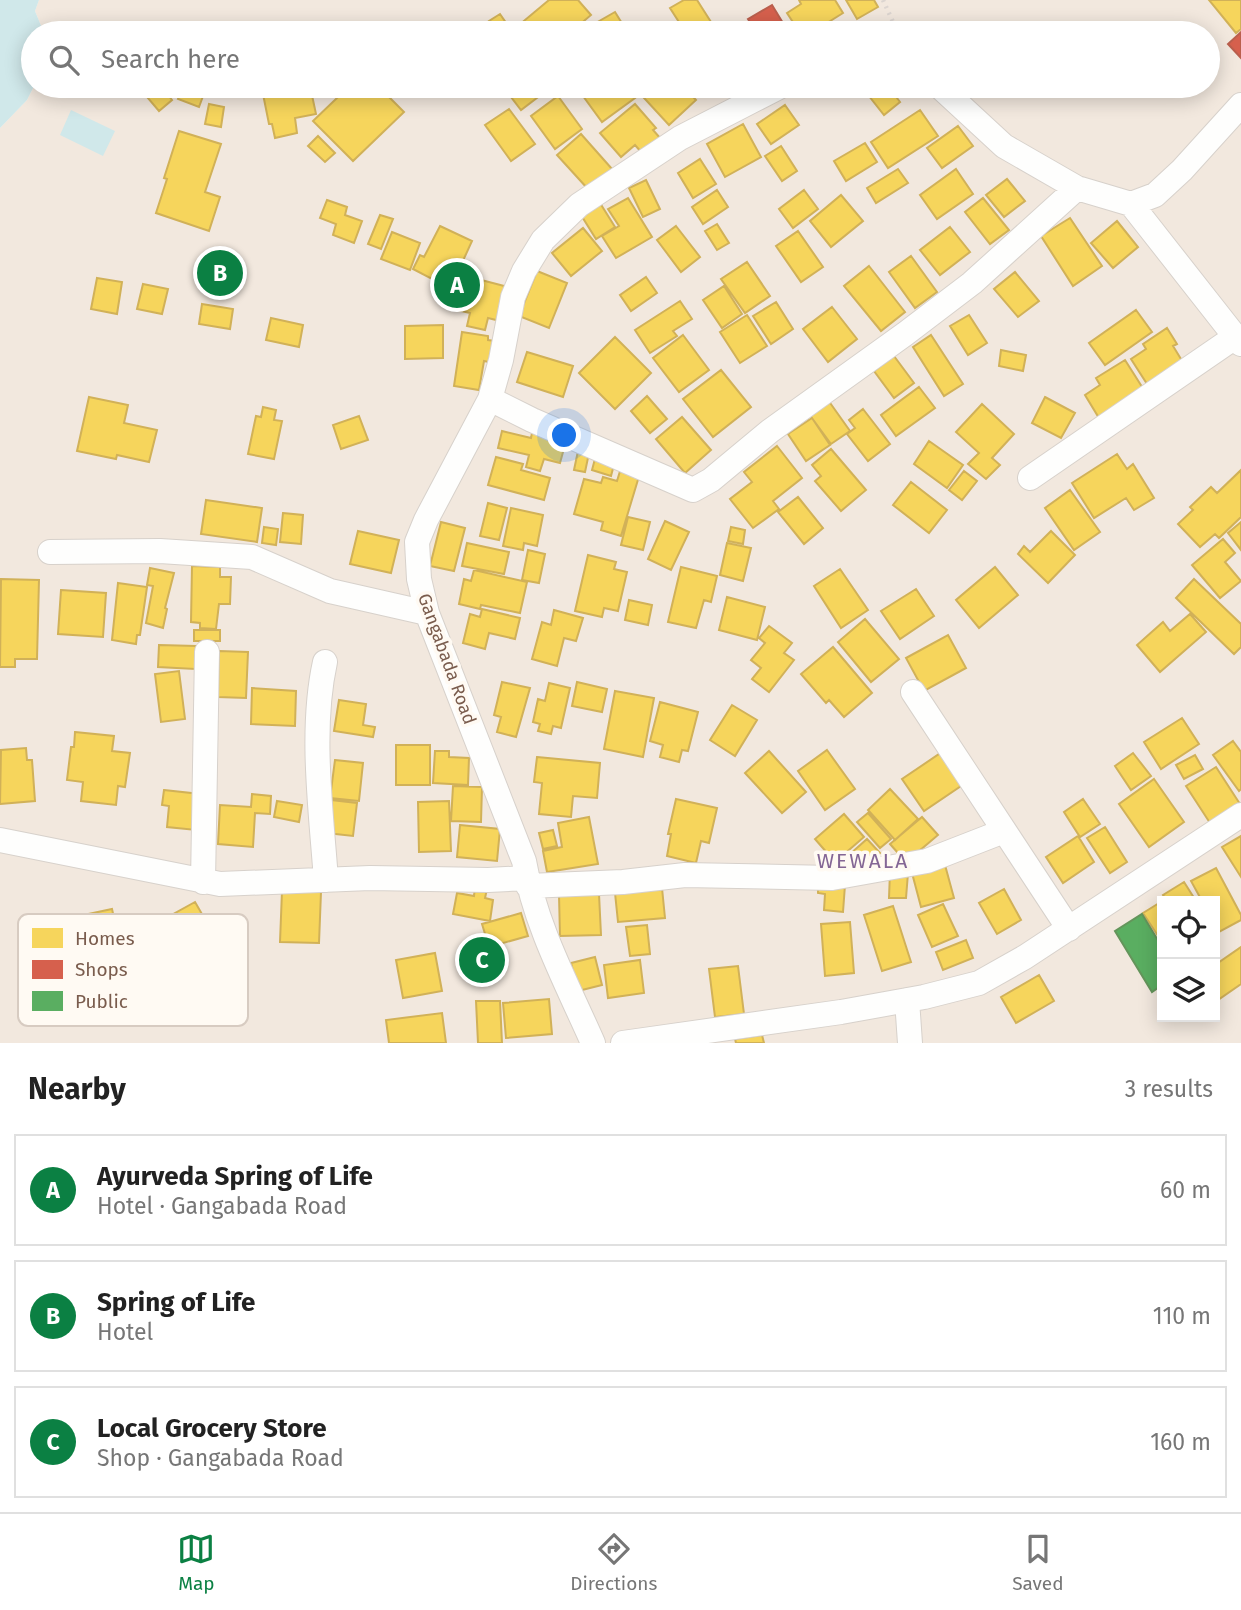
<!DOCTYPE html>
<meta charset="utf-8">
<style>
:root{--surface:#fff;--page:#f2f2f2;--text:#222;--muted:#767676;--line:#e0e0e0;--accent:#0b8043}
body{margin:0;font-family:"Fira Sans",sans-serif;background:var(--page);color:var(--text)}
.controls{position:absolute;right:21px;bottom:21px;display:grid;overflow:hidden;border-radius:0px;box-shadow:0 4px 18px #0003}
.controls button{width:63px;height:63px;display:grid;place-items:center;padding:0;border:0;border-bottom:2px solid var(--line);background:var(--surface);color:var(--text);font:35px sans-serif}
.you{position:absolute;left:565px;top:436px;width:24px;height:24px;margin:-18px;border:5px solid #fff;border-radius:50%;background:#1a73e8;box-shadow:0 0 0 10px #1a73e833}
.badge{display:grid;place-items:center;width:46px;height:46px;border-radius:50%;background:var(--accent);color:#fff;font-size:23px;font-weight:700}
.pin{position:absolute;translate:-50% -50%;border:4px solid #fff;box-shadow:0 2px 7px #0006}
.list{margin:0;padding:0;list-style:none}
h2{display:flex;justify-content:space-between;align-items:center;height:91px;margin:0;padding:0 28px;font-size:30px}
h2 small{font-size:23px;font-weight:400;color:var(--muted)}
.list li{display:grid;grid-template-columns:46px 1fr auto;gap:21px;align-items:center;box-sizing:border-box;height:112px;margin:0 14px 14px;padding:0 14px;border:2px solid var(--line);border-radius:0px}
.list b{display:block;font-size:26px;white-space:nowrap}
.list p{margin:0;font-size:23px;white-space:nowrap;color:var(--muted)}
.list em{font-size:23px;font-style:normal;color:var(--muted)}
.icon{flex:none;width:38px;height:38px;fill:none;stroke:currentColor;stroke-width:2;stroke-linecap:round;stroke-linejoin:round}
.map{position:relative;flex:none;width:1241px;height:1043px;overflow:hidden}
.search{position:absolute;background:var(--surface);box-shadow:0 4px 18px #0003;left:21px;right:21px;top:21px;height:77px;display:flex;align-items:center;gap:18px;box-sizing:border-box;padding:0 24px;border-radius:38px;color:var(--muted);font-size:26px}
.sheet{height:469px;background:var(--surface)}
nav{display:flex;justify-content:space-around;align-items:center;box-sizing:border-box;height:98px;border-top:2px solid var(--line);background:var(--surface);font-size:19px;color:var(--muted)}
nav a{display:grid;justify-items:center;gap:4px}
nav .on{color:var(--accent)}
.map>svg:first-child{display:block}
.residential{fill:#f2e8de;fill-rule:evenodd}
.water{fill:#d0e8ea}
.homes{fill:#f6d55c;stroke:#d1b158;stroke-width:2}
.shops{fill:#d6604d;stroke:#ba5f4d;stroke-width:2}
.public{fill:#5aae61;stroke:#64955b;stroke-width:2}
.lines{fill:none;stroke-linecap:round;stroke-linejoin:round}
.minor-casing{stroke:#d7d1cb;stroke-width:26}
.path{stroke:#dcd5d0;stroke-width:4.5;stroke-dasharray:2 5;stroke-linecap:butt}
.minor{stroke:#fefefd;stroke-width:24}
.labels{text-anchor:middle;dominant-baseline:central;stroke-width:7;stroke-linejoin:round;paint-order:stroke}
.street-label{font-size:18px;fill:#7a5c4d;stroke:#fffaf3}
.quarter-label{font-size:21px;letter-spacing:2px;fill:#846695;stroke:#fffaf3}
.key{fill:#fffaf3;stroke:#d7cbc1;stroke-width:2}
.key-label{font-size:19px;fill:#7a5c4d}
</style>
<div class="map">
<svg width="1241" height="1043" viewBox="0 0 1241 1043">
<rect width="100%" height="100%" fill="#f9f5f0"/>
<!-- residential -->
<path class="residential" d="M39,0H1241V1043H0V128L27,100L34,86H1208V33H44L35,11ZM1162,901H1215V1017H1162Z"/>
<!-- water -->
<path class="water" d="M0,0H39L35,11L44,33H33L34,86L27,100L0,128Z
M71,110L115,131L103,156L60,135Z"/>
<!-- homes -->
<path class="homes" d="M549,0H578L591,15L570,33H526L519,25Z
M684,0H697L718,33H686L670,8Z
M799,0H835L843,13L811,33H800L787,13L801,4Z
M846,0H874L878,7L857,19Z
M1209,0H1241V29L1236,33Z
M615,12L628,33H600L594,24Z
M500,14L513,33H498L489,21Z
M161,86L172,100L159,111L147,97Z
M183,86L206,88L199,107L178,99Z
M275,86H310L316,114L295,118L297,133L275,138L272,124H269L262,89Z
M325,86H385L389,90L385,93L404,112L353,161L313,121L337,98Z
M507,86H549L550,88L521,110L504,88Z
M597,86H626L635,98L602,122L583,96Z
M633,86H683L696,100L669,125Z
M845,86H865L851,94Z
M872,86H888L900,102L884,115L865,91Z
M558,96L582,129L555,149L531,116Z
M209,104L224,107L221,127L205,124Z
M635,104L656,128L653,130L660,138L642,153L635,145L621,157L600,133Z
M785,105L799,125L771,144L757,124Z
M509,109L535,144L511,161L485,125Z
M920,110L938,136L888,168L871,142Z
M743,124L761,157L725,177L707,144Z
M958,126L973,146L942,168L927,148Z
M179,131L221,144L205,192L220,197L209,231L156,213L167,179L164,178Z
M581,134L612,169L588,189L557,155Z
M318,136L335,153L325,162L308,146Z
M865,143L877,162L846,181L834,161Z
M781,146L797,171L782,181L765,156Z
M700,159L716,184L693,198L678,173Z
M898,169L908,183L876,203L867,188Z
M956,169L973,194L937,219L920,195Z
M1007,179L1025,201L1004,217L986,195Z
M646,180L660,209L643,217L629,188Z
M717,190L728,207L703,224L692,207Z
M804,190L818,209L793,228L779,209Z
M841,195L863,221L831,247L810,221Z
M628,198L652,237L616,258L602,236L619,226L608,209Z
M983,198L1009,230L990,244L965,212Z
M327,200L347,207L345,215L362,221L354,243L333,235L336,224L320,218Z
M600,203L615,227L596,239L581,215Z
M380,215L393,219L381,249L368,244Z
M1070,218L1102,266L1073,286L1041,236Z
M1117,221L1138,247L1113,268L1091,243Z
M717,224L729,243L717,250L705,231Z
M440,226L472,241L456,276L438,267L432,279L413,269L420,255L424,257Z
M676,226L700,257L681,272L657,240Z
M950,227L970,252L940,275L920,250Z
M583,228L602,251L571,276L552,253Z
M798,231L823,267L801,282L776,246Z
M392,232L420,243L410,270L381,259Z
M911,256L937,292L915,308L889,272Z
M747,262L770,296L745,313L721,279Z
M869,266L905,312L881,331L844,286Z
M537,271L567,283L549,328L519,316Z
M1015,272L1039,301L1018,317L994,289Z
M466,276L508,287L500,321L488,318L485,330L467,326L470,313L457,310Z
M646,277L657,293L631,311L620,295Z
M97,278L122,282L117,314L91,309Z
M143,284L168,289L162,314L137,309Z
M724,286L742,314L722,328L703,300Z
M680,301L692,319L673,331L677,336L650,353L635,330Z
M776,302L793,329L771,344L753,316Z
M202,304L233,309L230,329L199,324Z
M832,307L857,339L828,362L803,329Z
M1136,310L1152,332L1105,365L1089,343Z
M747,315L767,346L740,363L720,332Z
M969,315L987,343L968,355L950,326Z
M271,318L303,325L299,347L266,340Z
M443,325V358L405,359V326Z
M1167,328L1177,344L1173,346L1184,364L1149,387L1131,359L1146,349L1143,344Z
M462,332L488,336V340L496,341L493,363L484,361L479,390L454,386Z
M683,335L709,370L679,392L653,358Z
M931,335L963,384L944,396L913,347Z
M615,337L651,373L615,409L579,373Z
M1001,350L1026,355L1023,371L999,366Z
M527,352L573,366L563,397L517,382Z
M894,356L914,383L894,398L874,371Z
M1125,360L1144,390L1099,418L1085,395L1100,385L1096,378Z
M721,370L751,407L713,437L683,399Z
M919,387L935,408L896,436L881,415Z
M647,396L667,419L650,433L631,411Z
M89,397L128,405L124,423L157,430L149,462L117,455L116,459L77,451Z
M1045,397L1075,413L1061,438L1032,423Z
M828,400L850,431L831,444L809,414Z
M982,404L1014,434L992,458L1000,465L986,479L968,464L979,453L956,432Z
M263,407L276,410L274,420L282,421L274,459L248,454L256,416L261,417Z
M863,409L890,444L868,461L847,434L855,428L849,420Z
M359,416L368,440L341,449L333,425Z
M682,417L711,450L685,473L656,439Z
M812,418L830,445L806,461L788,434Z
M502,431L531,438L532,433L566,441L560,463L544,459L540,471L526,467L529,455L498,448Z
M929,441L963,465L947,488L914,464Z
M777,446L802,478L773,501L779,509L753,528L730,499L752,482L744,472Z
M831,449L866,490L841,511L815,481L821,476L812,465Z
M578,451L589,453L585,472L574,470Z
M1117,454L1127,469L1133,464L1154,498L1134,510L1126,498L1094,518L1072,483Z
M596,455L615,461L611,476L592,470Z
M496,457L523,464L521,470L550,478L544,500L488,485Z
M621,468L640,473L621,536L601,530L603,522L574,514L584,479L601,483L603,477L617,481Z
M1241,470V517L1219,538L1215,534L1200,547L1178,524L1193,510L1190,507L1211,487L1217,493Z
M964,471L977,481L962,500L949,490Z
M911,482L947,510L929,533L893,505Z
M1070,490L1100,532L1074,550L1045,508Z
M798,497L823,528L804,544L778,512Z
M206,500L262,508L257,542L201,534Z
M488,503L507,508L499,540L480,536Z
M511,508L543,515L537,546L524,543L523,550L503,546Z
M283,513L303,515L301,544L280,542Z
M628,517L650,522L643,550L621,545Z
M665,521L689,532L671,570L648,559Z
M441,522L465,528L454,571L430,566Z
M1241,522V550L1228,533Z
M264,527L278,529L276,545L262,543Z
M731,527L745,530L743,544L728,541Z
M358,531L399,540L391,573L350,564Z
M1051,531L1075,555L1048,583L1018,554L1024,546L1030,552Z
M1223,539L1235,553L1225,562L1241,581L1220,598L1192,565Z
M467,543L509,552L504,574L462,566Z
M727,543L751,548L743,581L720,575Z
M528,550L545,554L539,583L522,580Z
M588,555L616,562L614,569L627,572L618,611L604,608L602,617L575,611Z
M192,566L220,567V577H231L230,604H219L216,629L200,628V623L191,622Z
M681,567L717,576L711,602L704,600L696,628L668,622Z
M995,567L1018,595L979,628L956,600Z
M150,568L174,573L165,608L167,609L163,628L146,623L153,586L147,585Z
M840,569L868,610L841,628L814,586Z
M474,570L527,582L520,613L481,605L480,609L459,604L464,579L471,581Z
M1,579L39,580L37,659H15V667H0Z
M1194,579L1241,624V647L1234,654L1176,598Z
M118,583L147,587L140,635H137L136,644L112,640Z
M916,589L934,616L900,639L881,611Z
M61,590L106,593L103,637L58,634Z
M727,597L765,607L757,640L719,630Z
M629,600L652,605L648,625L625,620Z
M482,609L520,618L515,639L489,633L485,649L463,643L470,614L480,617Z
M554,610L583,618L576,641L564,638L557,666L532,659L542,622L551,625Z
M1190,614L1206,632L1160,672L1137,645L1163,622L1170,631Z
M865,619L899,659L871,682L838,642Z
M769,626L792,643L784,653L794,660L769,692L752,679L761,668L751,660L765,643L759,638Z
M194,630H220V641H194Z
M948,635L966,668L924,691L906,658Z
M159,645L196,646L195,669L158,667Z
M833,647L872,693L844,717L829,700L826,703L801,674Z
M219,651L248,652L246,698L218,697Z
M179,671L185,719L161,722L155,674Z
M502,682L530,688L516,737L497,732L501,717L494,715Z
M577,682L607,689L602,712L572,706Z
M549,683L570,688L561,728L553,726L551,734L538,731L540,724L533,722L538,699L545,701Z
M252,688L296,691L295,726L251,724Z
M615,691L654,698L643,757L604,749Z
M339,700L366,704L363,725L375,727L373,737L334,731Z
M660,702L698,712L688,751L682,750L679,762L660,757L663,745L650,741Z
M732,705L757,720L735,756L710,740Z
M1182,718L1199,744L1161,769L1144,742Z
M75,732L114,736L112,751L130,753L125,787L118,786L116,805L81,801L83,782L67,780L71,747H74Z
M1233,741L1241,752V789L1239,791L1213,755Z
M396,745H430V785H396Z
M26,748L27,760H32L35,801L0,804L1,750Z
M827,750L855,789L825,810L798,771Z
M435,751H449V757L469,758L468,785L433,783Z
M769,751L806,792L782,813L745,773Z
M942,752L964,784L924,811L902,779Z
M1133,753L1151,776L1131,790L1115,766Z
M1195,755L1203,769L1184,779L1176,765Z
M537,757L600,763L597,798L573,796L571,817L539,814L542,783L534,782Z
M335,760L363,763L359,801L330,798Z
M1216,767L1240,804L1210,823L1186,786Z
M1154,779L1184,822L1149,847L1119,804Z
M453,786L482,787L481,822L451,821Z
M890,789L918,819L895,840L868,810Z
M164,790L200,794L196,830L167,827L169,806L162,805Z
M252,794L271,796L270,814L255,813L253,847L218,844L220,805L251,807Z
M676,799L717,808L709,843L701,841L696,863L667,856L671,834H668Z
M1083,799L1100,824L1080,837L1064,812Z
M331,800L357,803L353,836L327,833Z
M277,801L302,805L299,822L274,817Z
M449,801L451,851L419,852L418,802Z
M868,813L891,839L880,848L857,822Z
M844,814L864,837L835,862L815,839Z
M589,817L598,864L547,872L543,851L562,847L558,823Z
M922,817L938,835L906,862L890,844Z
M460,825L500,829L497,861L457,857Z
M1105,827L1127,862L1110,873L1087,838Z
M553,830L557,846L543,849L539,833Z
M1078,836L1094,862L1063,883L1046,857Z
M1241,836V877L1222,847Z
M867,839L880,853L863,869L850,854Z
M945,865L954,898L921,907L912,873Z
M1216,868L1241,915V920L1219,932L1215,924V901H1202L1191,881Z
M890,872L908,873L906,898H889Z
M1184,882L1196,901H1167L1163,895Z
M818,883L845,885L843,912L824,910L825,894L818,893Z
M475,887L487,889L485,898L493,900L490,921L453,914L457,893L474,896Z
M662,888L665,918L618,922L615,893Z
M1004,889L1021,920L997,934L979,903Z
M282,891L321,892L319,943L280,942Z
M599,894L601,935L560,936L559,895Z
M1164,900L1162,901V942L1143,913Z
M195,902L217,940L190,955L195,963L176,974L160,945L169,940L159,922Z
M943,904L958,936L932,947L918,915Z
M893,906L911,962L882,971L864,915Z
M112,909L128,981L77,993L71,964L60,967L54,946L66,943L60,920Z
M521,913L528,936L489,947L482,924Z
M850,922L854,973L825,976L821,924Z
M647,925L650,954L630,956L626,927Z
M966,940L973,958L943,970L936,952Z
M1241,947V984L1215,1002V965Z
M435,953L442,991L403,998L396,960Z
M595,957L602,985L578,991L571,963Z
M640,960L644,993L608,998L604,965Z
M738,966L744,1014L715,1017L709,969Z
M1039,975L1054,1001L1016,1023L1001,997Z
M549,999L552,1034L506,1038L503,1003Z
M476,1001H500L502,1043H478Z
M442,1013L446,1043H389L386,1020Z
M762,1035L764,1043H736L735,1039Z"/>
<!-- shops -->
<path class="shops" d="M772,5L789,33H757L748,19Z
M1241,32V58L1228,44Z"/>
<!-- public -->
<path class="public" d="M1142,914L1162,947V985L1152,992L1115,931Z"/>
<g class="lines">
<defs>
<path id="minor" d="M939,86L1004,146L1077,188L1131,204L1155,195L1182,170L1241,105
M1131,204L1241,344
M490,399L532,420L693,490L711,480L770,431L905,334L972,283L1077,188
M1030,478L1235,337
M50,552L160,551L252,557L330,591L427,613
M325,662C310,730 321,810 326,880
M913,692L1069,929
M0,840L220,884L370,878L488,880L527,878
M203,882L207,652
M528,886L623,882L685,875L832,878L927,861L1004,831
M907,1000L910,1043
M593,1043C567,984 535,925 524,861L427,613L419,579L417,542L426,520L490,399L501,360L513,297L524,271L543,240L579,205L680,138L781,86
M623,1043L841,1012L924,997L979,983L1025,957L1241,815"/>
</defs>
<!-- minor casing -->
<use href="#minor" class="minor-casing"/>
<!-- path -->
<path class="path" d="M883,0L898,33"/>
<!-- minor -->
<use href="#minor" class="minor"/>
</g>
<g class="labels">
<!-- street labels -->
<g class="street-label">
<text transform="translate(447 659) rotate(70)">Gangabada Road</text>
</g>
<!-- quarter labels -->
<g class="quarter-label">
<text x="863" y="861">WEWALA</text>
</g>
</g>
<!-- legend -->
<rect x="18" y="914" width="230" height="112" rx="10" class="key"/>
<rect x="32" y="928" width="31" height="20" fill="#f6d55c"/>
<rect x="32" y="960" width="31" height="19" fill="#d6604d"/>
<rect x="32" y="991" width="31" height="20" fill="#5aae61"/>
<g class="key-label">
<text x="75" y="945">Homes</text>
<text x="75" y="976">Shops</text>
<text x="75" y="1008">Public</text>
</g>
</svg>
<div class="controls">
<button><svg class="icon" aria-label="locate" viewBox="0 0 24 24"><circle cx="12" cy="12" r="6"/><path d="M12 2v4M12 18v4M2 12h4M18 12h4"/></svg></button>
<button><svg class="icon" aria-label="layers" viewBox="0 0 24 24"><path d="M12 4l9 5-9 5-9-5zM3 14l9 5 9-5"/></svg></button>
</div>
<div class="you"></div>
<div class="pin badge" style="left:457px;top:285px">A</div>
<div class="pin badge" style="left:220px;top:273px">B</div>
<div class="pin badge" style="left:482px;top:960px">C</div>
<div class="search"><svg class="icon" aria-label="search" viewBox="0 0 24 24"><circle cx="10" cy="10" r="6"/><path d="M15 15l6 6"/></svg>Search here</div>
</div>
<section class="sheet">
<h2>Nearby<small>3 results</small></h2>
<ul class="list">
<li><span class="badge">A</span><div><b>Ayurveda Spring of Life</b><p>Hotel · Gangabada Road</p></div><em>60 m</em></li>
<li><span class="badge">B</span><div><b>Spring of Life</b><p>Hotel</p></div><em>110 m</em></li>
<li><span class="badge">C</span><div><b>Local Grocery Store</b><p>Shop · Gangabada Road</p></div><em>160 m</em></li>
</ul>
</section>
<nav>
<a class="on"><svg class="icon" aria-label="map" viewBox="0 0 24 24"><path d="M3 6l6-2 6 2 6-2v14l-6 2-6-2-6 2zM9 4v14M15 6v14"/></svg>Map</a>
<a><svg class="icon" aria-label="directions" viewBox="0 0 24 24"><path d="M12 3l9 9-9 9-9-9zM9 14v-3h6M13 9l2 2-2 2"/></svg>Directions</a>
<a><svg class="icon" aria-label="saved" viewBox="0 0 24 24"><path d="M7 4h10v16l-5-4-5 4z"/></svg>Saved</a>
</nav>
